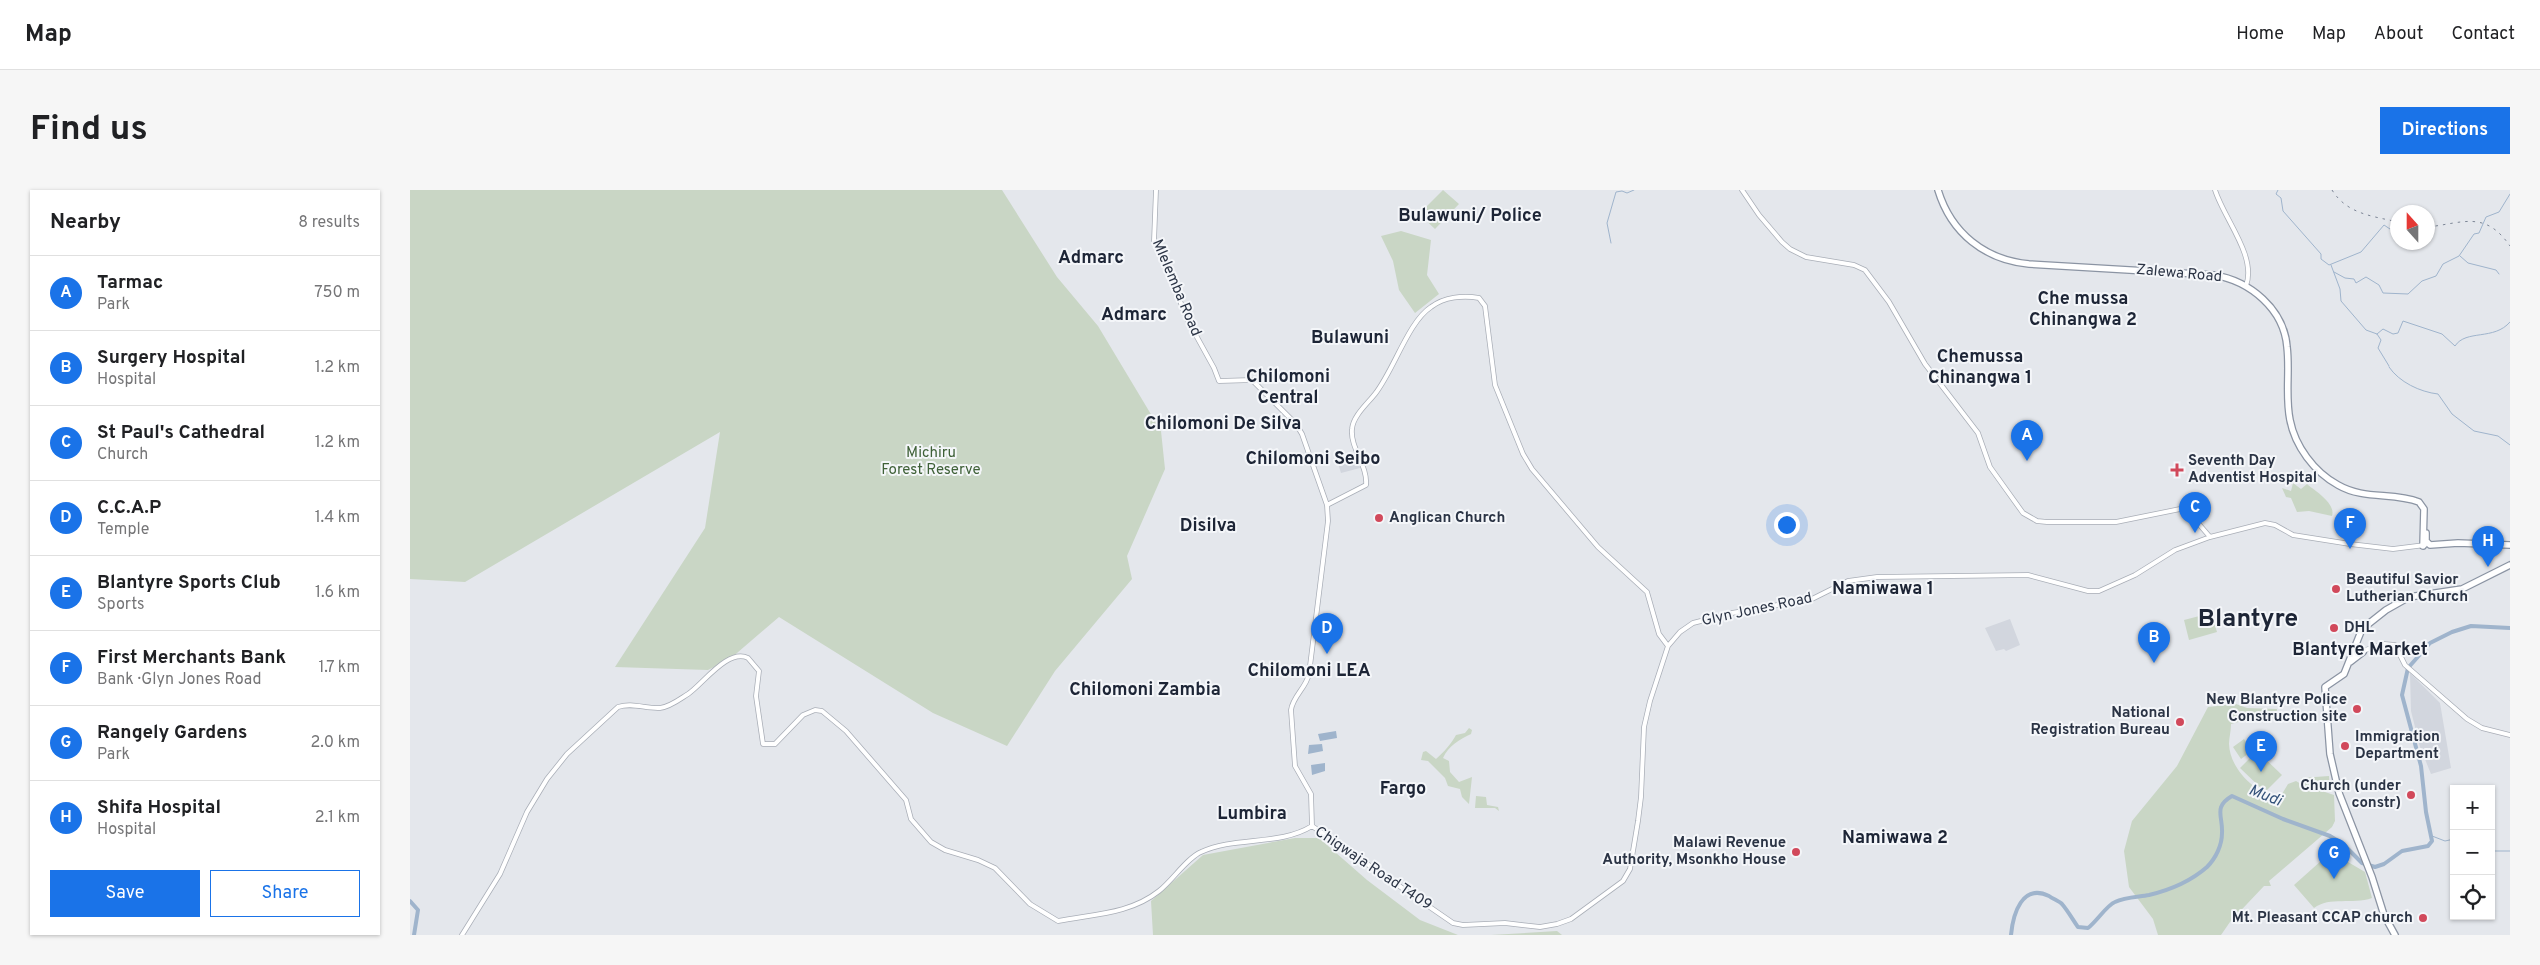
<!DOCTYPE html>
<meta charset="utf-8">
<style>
:root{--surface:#fff;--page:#f6f6f6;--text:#202124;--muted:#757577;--line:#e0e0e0;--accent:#1a73e8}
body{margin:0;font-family:Overpass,sans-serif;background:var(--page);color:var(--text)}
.controls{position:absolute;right:15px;bottom:15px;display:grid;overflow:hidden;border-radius:0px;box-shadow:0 1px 4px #0004}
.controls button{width:45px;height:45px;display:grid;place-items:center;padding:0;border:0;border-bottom:1px solid var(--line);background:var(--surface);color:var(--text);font:25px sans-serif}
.compass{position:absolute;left:1980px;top:15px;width:45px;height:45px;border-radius:50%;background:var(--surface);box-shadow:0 1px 4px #0004;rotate:339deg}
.you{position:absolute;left:1376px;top:334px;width:18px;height:18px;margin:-12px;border:4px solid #fff;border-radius:50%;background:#1a73e8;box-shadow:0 0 0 8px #1a73e833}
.badge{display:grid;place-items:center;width:32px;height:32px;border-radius:50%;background:var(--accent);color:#fff;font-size:16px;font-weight:700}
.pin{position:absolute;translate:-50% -41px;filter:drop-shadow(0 1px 2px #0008)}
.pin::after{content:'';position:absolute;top:26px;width:18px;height:15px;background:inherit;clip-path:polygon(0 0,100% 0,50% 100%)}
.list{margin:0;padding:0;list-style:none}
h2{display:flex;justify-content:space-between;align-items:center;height:65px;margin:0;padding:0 20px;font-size:21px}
h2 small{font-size:16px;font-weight:400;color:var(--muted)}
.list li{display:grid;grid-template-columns:32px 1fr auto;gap:15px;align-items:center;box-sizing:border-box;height:75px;padding:0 20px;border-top:1px solid var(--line)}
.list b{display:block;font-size:19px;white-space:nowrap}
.list p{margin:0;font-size:16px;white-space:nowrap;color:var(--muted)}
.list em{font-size:16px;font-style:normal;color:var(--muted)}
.actions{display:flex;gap:10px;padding:15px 20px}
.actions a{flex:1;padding:11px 0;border:1px solid var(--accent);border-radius:0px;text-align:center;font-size:18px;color:var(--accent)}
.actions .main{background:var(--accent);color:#fff}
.icon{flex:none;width:28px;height:28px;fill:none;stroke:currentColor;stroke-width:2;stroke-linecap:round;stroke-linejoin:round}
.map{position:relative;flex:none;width:2100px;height:745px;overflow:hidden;border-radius:0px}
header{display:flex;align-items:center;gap:30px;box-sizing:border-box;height:70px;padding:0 25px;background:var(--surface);border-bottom:1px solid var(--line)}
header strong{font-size:24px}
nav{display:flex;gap:28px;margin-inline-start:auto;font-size:18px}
.intro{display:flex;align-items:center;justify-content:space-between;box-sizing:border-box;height:120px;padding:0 30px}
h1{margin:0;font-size:35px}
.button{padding:12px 22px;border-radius:0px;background:var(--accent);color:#fff;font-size:18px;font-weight:700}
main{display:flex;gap:30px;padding:0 30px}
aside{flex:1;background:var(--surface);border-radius:0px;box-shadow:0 1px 4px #0004}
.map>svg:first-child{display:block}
.built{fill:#d2d6de}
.green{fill:#c9d6c5}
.water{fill:#9fb4cc}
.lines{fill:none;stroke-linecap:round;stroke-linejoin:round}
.stream{stroke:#9fb4cc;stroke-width:1}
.river{stroke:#9fb4cc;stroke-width:4}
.secondary-casing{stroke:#a9aeb7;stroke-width:5.5}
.highway-casing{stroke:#8b94a3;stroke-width:8}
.secondary{stroke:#fff;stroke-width:4}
.highway{stroke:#fff;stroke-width:5.5}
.rail{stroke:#7d8696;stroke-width:1;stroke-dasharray:2.5 5;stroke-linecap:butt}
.poi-dot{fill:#d1495b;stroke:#f4f6f9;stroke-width:2}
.labels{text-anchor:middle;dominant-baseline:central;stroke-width:4;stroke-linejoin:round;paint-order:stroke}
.street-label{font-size:15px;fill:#2b3445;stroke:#f4f6f9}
.park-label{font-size:15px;fill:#3f6138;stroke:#f4f6f9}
.poi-label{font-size:15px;font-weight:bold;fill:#2b3445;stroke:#f4f6f9;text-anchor:start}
.water-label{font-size:16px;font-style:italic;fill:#34527a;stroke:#f4f6f9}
.quarter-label{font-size:18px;font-weight:bold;fill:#1d2536;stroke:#f4f6f9}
.town-label{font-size:25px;font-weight:bold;fill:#1d2536;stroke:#f4f6f9}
</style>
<header>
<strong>Map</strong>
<nav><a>Home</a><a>Map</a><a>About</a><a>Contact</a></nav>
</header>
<div class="intro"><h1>Find us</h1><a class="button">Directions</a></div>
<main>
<aside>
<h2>Nearby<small>8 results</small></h2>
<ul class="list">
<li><span class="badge">A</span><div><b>Tarmac</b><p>Park</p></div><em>750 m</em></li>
<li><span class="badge">B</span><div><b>Surgery Hospital</b><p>Hospital</p></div><em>1.2 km</em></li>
<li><span class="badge">C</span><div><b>St Paul's Cathedral</b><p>Church</p></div><em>1.2 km</em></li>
<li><span class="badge">D</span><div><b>C.C.A.P</b><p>Temple</p></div><em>1.4 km</em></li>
<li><span class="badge">E</span><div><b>Blantyre Sports Club</b><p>Sports</p></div><em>1.6 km</em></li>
<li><span class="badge">F</span><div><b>First Merchants Bank</b><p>Bank · Glyn Jones Road</p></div><em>1.7 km</em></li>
<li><span class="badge">G</span><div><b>Rangely Gardens</b><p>Park</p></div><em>2.0 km</em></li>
<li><span class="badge">H</span><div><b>Shifa Hospital</b><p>Hospital</p></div><em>2.1 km</em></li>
</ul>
<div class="actions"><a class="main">Save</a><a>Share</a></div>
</aside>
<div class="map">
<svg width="2100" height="745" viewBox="0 0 2100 745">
<rect width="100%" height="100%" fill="#e4e7ec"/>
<!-- built -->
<path class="built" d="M946,264L950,278L931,283L927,270Z
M1600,429L1610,455L1596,461L1594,459L1586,461L1575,438Z
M2000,483L2030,513L2041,578L2021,584L2010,557L2001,521Z"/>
<!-- green -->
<path class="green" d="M0,0H592L647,87L688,136L751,241L755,279L717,366L722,389L645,481L597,556L523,523L369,427L320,469L298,480L205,477L295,338L310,242L55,392L0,389Z
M1033,0L1049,14L1025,39L1009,24Z
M991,41L1021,50L1017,85L1029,104L1005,123L989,100L983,71L971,46Z
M1883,293L1891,299L1897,294C1905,301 1926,313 1922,326L1899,321L1887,322L1881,308L1876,307L1872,298L1881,301Z
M1801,423L1807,442L1779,450L1774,430Z
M1826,514L1837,518L1867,519L1866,528L1832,531L1821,534C1821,541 1819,548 1819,554C1820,580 1846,603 1869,609L1878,594L1886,591L1891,594V588L1919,586L1920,599L1899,601H1912L1924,605L1925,631L1922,637L1859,691L1861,696H1854L1820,732L1811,745H1748L1743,729L1719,697L1714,661L1722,631L1767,576L1798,517Z
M1059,538L1062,540L1061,544C1050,549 1038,556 1033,568L1039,571L1040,582L1049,592L1062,587L1059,614L1052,607L1050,599L1038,596L1035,588L1018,571L1011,570L1013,562L1016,561L1026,569C1033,563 1042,553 1046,545L1055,543Z
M1834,549L1842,561L1831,569L1823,557Z
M1847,561L1872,585L1855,602L1830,578Z
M1066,606L1076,607L1077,615L1088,617L1089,621L1085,618H1065Z
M885,648H909L957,690L1010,730L1048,745H743L741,711L793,665Z
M1921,662L1955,682L1962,708C1942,715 1920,706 1904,718L1884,695Z
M1147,741L1152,745H1081Z"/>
<!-- water -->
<path class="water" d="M926,541L927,548L910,551L908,544Z
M912,554L913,561L898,564L899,555Z
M915,573V581L902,585L901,575Z"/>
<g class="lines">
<!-- stream -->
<path class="stream" d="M1868,0L1866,4L1871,8L1873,21L1911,64V69L1919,75L1951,62L1974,35L1980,39L1984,34
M1201,53L1197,33L1206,2L1212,1L1217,3L1224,0
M2050,66L2058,73L2086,80L2089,84
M1921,75L1930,99L1931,111L1956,140L1967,144L1971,150L1968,158L1979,176
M1924,82L1935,88L1944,89L1946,93L1956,87L1969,95L1973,103L1998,104L2012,91L2026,86L2033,74L2049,66L2064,44L2069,43L2076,27L2089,22L2100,4
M1967,144L1973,139L1983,144L1988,143L1993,131L2032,144L2045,156C2056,139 2084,151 2100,132
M1979,177C1989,192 2010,202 2028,204L2042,224L2064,241L2088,246L2100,255
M2022,646L2035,651L2044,649
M2081,661H2100"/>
<!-- river -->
<path class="river" d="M0,711L8,720L4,745
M1601,745C1603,724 1612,693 1639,706C1643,709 1649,711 1652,714C1658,721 1663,730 1668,737L1678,738C1687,731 1697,715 1705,712C1715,707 1728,707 1739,705C1760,700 1781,691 1797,677C1806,668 1812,655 1812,643C1813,626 1803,617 1822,606L1873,629L1920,646L1933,654L1952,673L1965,677L1974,674L1992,661L2018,656L2022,651L2016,622L2011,576L1992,505L1998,478L2020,453L2042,442L2061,436L2100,438"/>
<defs>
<path id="secondary" d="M746,0L744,51L755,72L777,129L804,178L809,191L842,190L886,234L892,244L917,315L918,331L899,484C896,498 883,506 881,520L885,576L901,604L902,636
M1332,0L1349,25L1372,52L1380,59L1396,67L1444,75L1455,80L1479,112L1515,174L1568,243L1580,277L1613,323L1627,331L1637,332H1706L1775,318L1800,347
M1805,0C1814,29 1847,66 1836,96
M917,315L956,295C958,276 940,258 942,239C943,226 957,214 965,204C984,180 998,132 1021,117C1034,107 1053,105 1069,108L1075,116L1085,195L1113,264L1122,279L1188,357L1237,402L1249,444L1258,456
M1943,464L1974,454L1985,455L1995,475L2057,529L2072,538L2100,545
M52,745L90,684L117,622L137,589L157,564L208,517C222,512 236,519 250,518C260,517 270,509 278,504C293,494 318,458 338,468L349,481L346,506L353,554H365L393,525L405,520L412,521L436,541L496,610L501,629L521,652L535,660L568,670L585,678L620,714L648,731C684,724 720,724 749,701C762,691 777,668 791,662C825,646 870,656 902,636L1043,733L1053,735L1095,733L1130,737L1147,734L1161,729L1213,691L1220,679L1228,631L1231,607L1234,537L1240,511L1258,456L1270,442L1283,433L1322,423L1402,409L1438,391L1467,387L1618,385L1678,401H1689L1725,385L1765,360L1800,347L1855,333L1865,335L1883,345L1940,354L1983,359L2015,355"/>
<path id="highway" d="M1528,0C1541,43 1575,70 1619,74L1804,85C1840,91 1874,119 1877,157C1880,181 1875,206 1880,230C1885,256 1904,282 1928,295C1954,310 1983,302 2009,312L2014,319L2013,356
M2016,343V351L2020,355L2048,353L2100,355
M1940,472L1953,462L1946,456
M1985,745L1974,725L1962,687L1929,603L1920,564L1915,497L1934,484L1952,439L1976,420L1999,407L2052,399L2100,375"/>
</defs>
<!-- secondary casing -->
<use href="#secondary" class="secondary-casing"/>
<!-- highway casing -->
<use href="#highway" class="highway-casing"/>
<!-- secondary -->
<use href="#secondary" class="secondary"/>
<!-- highway -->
<use href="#highway" class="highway"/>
<!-- rail -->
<path class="rail" d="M1922,0C1937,24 1962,26 1988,32
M2018,37C2053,33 2075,20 2100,56"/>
</g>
<!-- markers -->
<g class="poi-dot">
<path d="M1764.5 272.5h5v5h5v5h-5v5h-5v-5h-5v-5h5z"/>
<circle cx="969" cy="328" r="5"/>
<circle cx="1926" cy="399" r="5"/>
<circle cx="1924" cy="438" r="5"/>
<circle cx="1947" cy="519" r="5"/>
<circle cx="1770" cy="532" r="5"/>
<circle cx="1935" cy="556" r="5"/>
<circle cx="2001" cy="605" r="5"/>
<circle cx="1386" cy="662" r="5"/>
<circle cx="2013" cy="728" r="5"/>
</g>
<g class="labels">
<!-- street labels -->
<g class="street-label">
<text transform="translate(1769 84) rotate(5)">Zalewa Road</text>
<text transform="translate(766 98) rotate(67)">Mlelemba Road</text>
<text transform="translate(1347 420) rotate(-12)">Glyn Jones Road</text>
<text transform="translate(963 679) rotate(34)">Chigwaja Road T409</text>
</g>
<!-- park labels -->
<g class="park-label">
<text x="521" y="263">Michiru<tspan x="521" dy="17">Forest Reserve</tspan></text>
</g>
<!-- poi labels -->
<g class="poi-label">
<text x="1778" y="271">Seventh Day<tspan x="1778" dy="17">Adventist Hospital</tspan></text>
<text x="979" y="328">Anglican Church</text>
<text x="1936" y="390">Beautiful Savior<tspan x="1936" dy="17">Lutherian Church</tspan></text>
<text x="1934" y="438">DHL</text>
<text x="1937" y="510" text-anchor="end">New Blantyre Police<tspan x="1937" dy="17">Construction site</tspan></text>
<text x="1760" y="523" text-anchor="end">National<tspan x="1760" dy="17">Registration Bureau</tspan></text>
<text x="1945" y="547">Immigration<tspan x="1945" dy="17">Department</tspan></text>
<text x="1991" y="596" text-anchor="end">Church (under<tspan x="1991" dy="17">constr)</tspan></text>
<text x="1376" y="653" text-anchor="end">Malawi Revenue<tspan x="1376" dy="17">Authority, Msonkho House</tspan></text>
<text x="2003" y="728" text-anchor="end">Mt. Pleasant CCAP church</text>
</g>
<!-- water labels -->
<g class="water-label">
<text transform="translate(1855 606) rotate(22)">Mudi</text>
</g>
<!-- quarter labels -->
<g class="quarter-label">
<text x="1060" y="26">Bulawuni/ Police</text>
<text x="681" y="68">Admarc</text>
<text x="1673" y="109">Che mussa<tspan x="1673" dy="21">Chinangwa 2</tspan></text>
<text x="724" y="125">Admarc</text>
<text x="940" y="148">Bulawuni</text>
<text x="1570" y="167">Chemussa<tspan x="1570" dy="21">Chinangwa 1</tspan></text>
<text x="878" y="187">Chilomoni<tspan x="878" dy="21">Central</tspan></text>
<text x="813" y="234">Chilomoni De Silva</text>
<text x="903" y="269">Chilomoni Seibo</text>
<text x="798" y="336">Disilva</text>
<text x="1473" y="399">Namiwawa 1</text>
<text x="1950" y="460">Blantyre Market</text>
<text x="899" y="481">Chilomoni LEA</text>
<text x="735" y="500">Chilomoni Zambia</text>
<text x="993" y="599">Fargo</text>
<text x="842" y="624">Lumbira</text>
<text x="1485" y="648">Namiwawa 2</text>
</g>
<!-- town labels -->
<g class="town-label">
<text x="1838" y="430">Blantyre</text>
</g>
</g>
</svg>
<div class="controls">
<button>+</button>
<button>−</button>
<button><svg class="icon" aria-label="locate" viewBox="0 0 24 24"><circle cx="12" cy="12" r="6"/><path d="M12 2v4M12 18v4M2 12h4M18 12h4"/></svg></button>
</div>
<svg class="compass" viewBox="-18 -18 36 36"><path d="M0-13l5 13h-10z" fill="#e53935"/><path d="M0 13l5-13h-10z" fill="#757577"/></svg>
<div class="you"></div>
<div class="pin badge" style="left:1617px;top:271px">A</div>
<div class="pin badge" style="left:1744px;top:473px">B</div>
<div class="pin badge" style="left:1785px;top:343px">C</div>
<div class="pin badge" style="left:917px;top:464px">D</div>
<div class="pin badge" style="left:1851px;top:582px">E</div>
<div class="pin badge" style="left:1940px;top:359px">F</div>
<div class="pin badge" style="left:1924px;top:689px">G</div>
<div class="pin badge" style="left:2078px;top:377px">H</div>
</div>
</main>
